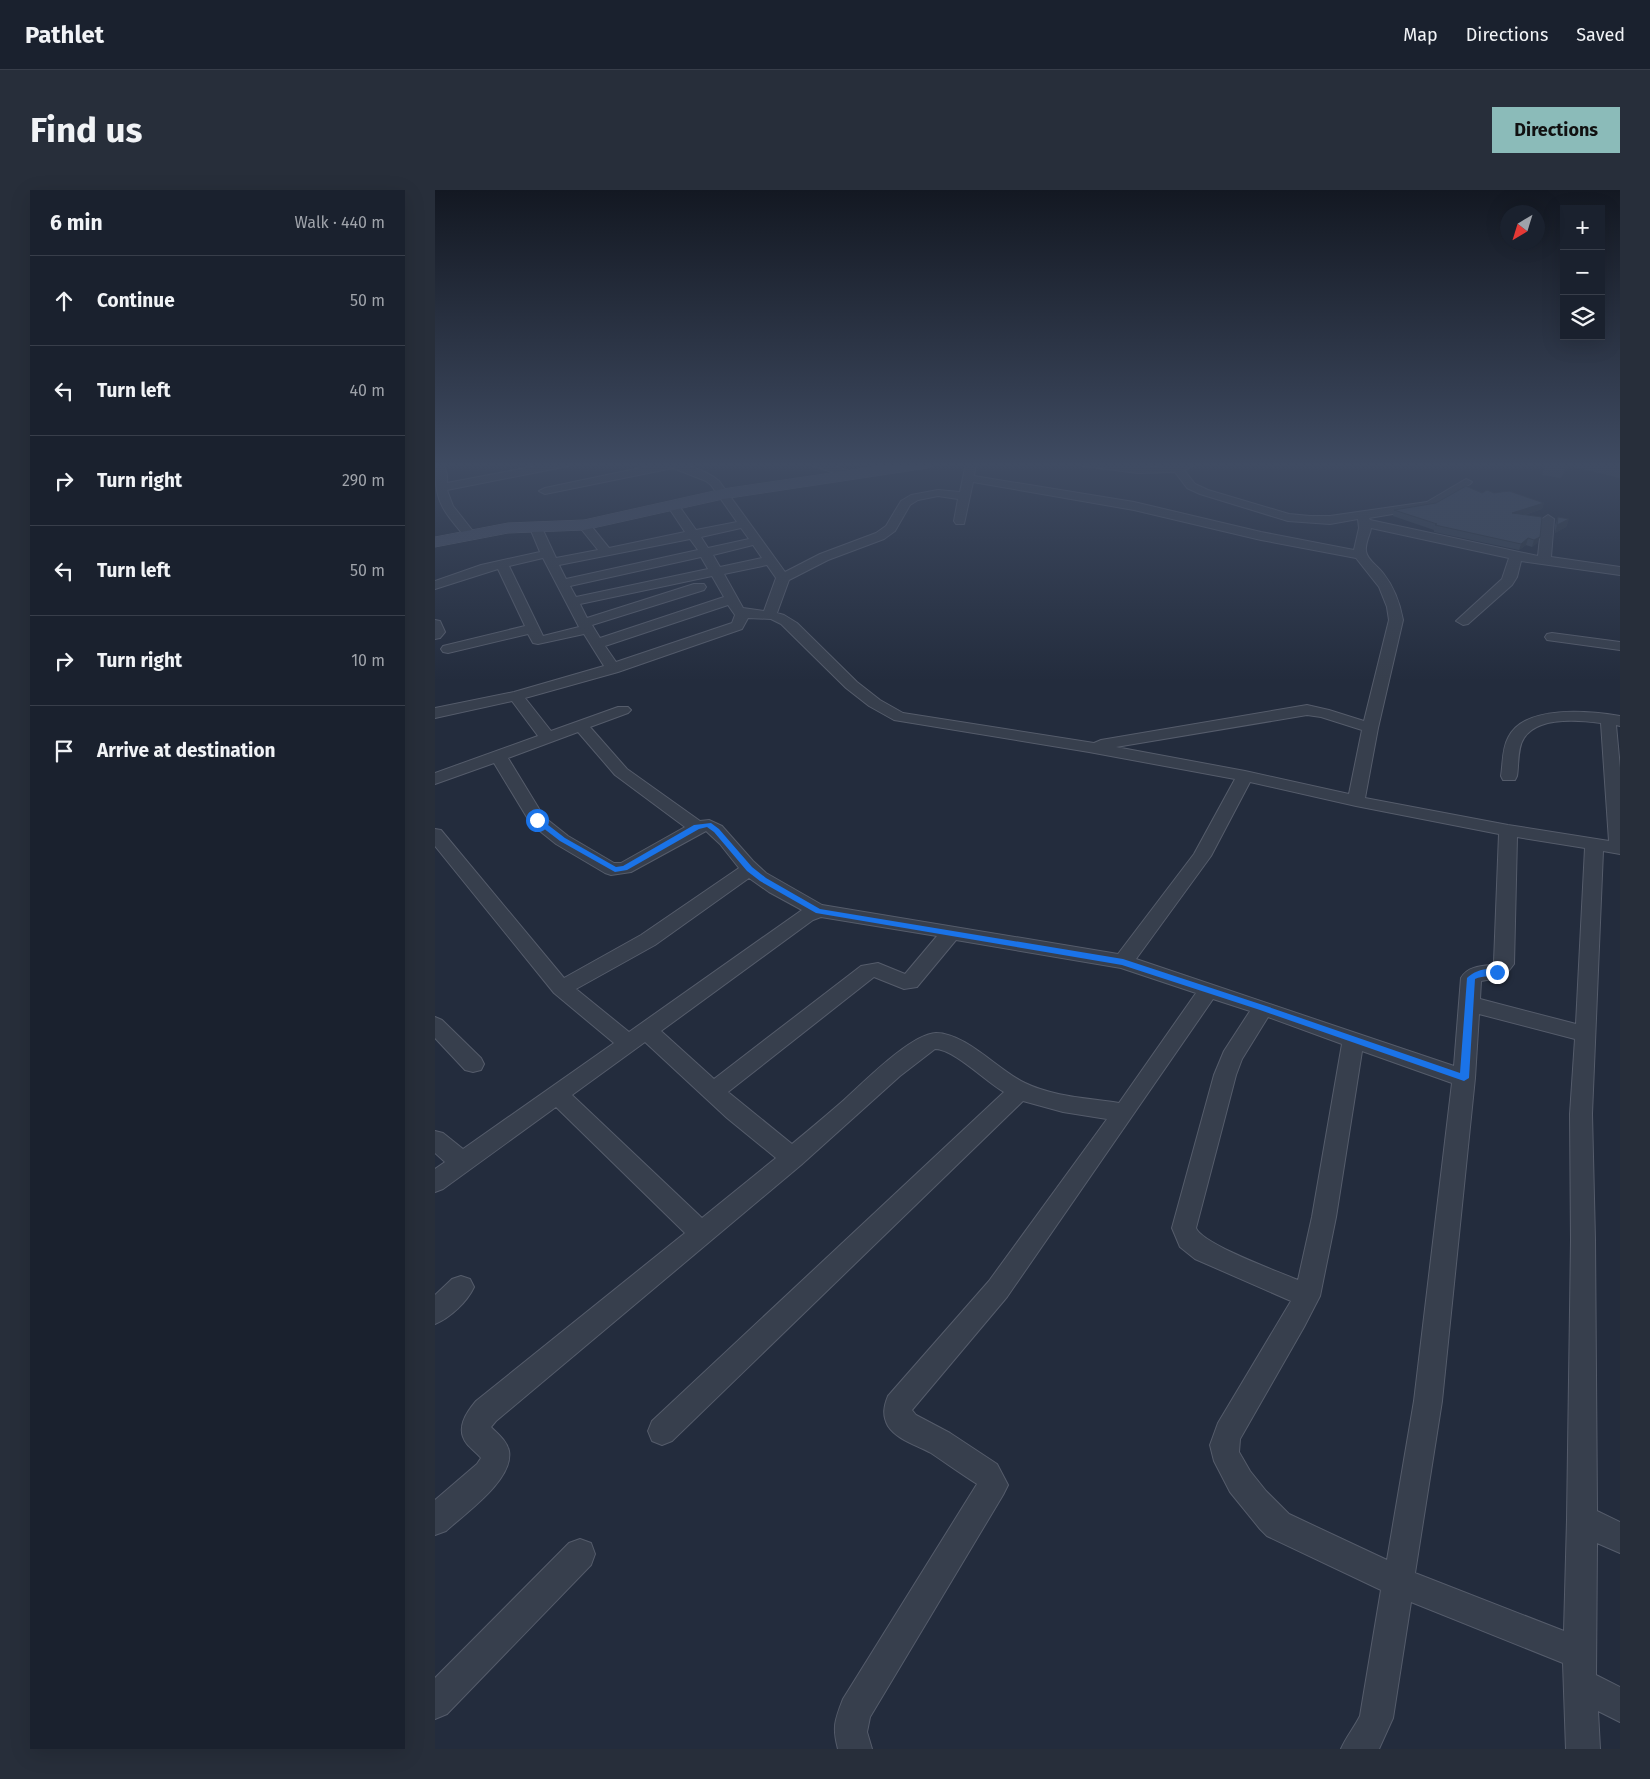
<!DOCTYPE html>
<meta charset="utf-8">
<style>
:root{--surface:#1a212e;--page:#272e3a;--text:#f1f3f6;--muted:#9fa3aa;--line:#383e4a;--accent:#8bbbb9}
body{margin:0;font-family:"Fira Sans",sans-serif;background:var(--page);color:var(--text)}
.controls{position:absolute;right:15px;top:15px;display:grid;overflow:hidden;border-radius:0px;box-shadow:0 5px 20px #0002}
.controls button{width:45px;height:45px;display:grid;place-items:center;padding:0;border:0;border-bottom:1px solid var(--line);background:var(--surface);color:var(--text);font:25px sans-serif}
.compass{position:absolute;left:1065px;top:15px;width:45px;height:45px;border-radius:50%;background:var(--surface);box-shadow:0 5px 20px #0002;rotate:218deg}
.stop{position:absolute;width:15px;height:15px;margin:-11px;border:4px solid #1a73e8;border-radius:50%;background:#fff}
.stop.end{background:#1a73e8;border-color:#fff;box-shadow:0 1px 5px #0008}
.list{margin:0;padding:0;list-style:none}
h2{display:flex;justify-content:space-between;align-items:center;height:65px;margin:0;padding:0 20px;font-size:21px}
h2 small{font-size:16px;font-weight:400;color:var(--muted)}
.list li{display:grid;grid-template-columns:32px 1fr auto;gap:15px;align-items:center;box-sizing:border-box;height:90px;padding:0 20px;border-top:1px solid var(--line)}
.list b{display:block;font-size:19px;white-space:nowrap}
.list em{font-size:16px;font-style:normal;color:var(--muted)}
.icon{flex:none;width:28px;height:28px;fill:none;stroke:currentColor;stroke-width:2;stroke-linecap:round;stroke-linejoin:round}
.map{position:relative;flex:none;width:1185px;height:1559px;overflow:hidden;border-radius:0px}
header{display:flex;align-items:center;gap:30px;box-sizing:border-box;height:70px;padding:0 25px;background:var(--surface);border-bottom:1px solid var(--line)}
header strong{font-size:24px}
nav{display:flex;gap:28px;margin-inline-start:auto;font-size:18px}
.intro{display:flex;align-items:center;justify-content:space-between;box-sizing:border-box;height:120px;padding:0 30px}
h1{margin:0;font-size:35px}
.button{padding:12px 22px;border-radius:0px;background:var(--accent);color:#111;font-size:18px;font-weight:700}
main{display:flex;gap:30px;padding:0 30px}
aside{flex:1;background:var(--surface);border-radius:0px;box-shadow:0 5px 20px #0002}
.map>svg:first-child{display:block}
.lines{fill:none;stroke-linecap:round;stroke-linejoin:round}
.street-casing{stroke:#555c6b;stroke-width:2}
.secondary-casing{stroke:#555c6b;stroke-width:1}
.street{fill:#373f4d;fill-rule:evenodd}
.secondary{fill:#444d61;fill-rule:evenodd}
.wall{fill:#354050}
.shaded-wall{fill:#2b3441}
.building{fill:#3e4a5d;stroke:#2b3441}
.route{fill:#1a73e8}
</style>
<header>
<strong>Pathlet</strong>
<nav><a>Map</a><a>Directions</a><a>Saved</a></nav>
</header>
<div class="intro"><h1>Find us</h1><a class="button">Directions</a></div>
<main>
<aside>
<h2>6 min<small>Walk · 440 m</small></h2>
<ul class="list">
<li><svg class="icon" aria-label="ahead" viewBox="0 0 24 24"><path d="M12 20V5M6 11l6-6 6 6"/></svg><div><b>Continue</b></div><em>50 m</em></li>
<li><svg class="icon" aria-label="left" viewBox="0 0 24 24"><path d="M17 20v-9H6M10 6l-5 5 5 5"/></svg><div><b>Turn left</b></div><em>40 m</em></li>
<li><svg class="icon" aria-label="right" viewBox="0 0 24 24"><path d="M7 20v-9h11M14 6l5 5-5 5"/></svg><div><b>Turn right</b></div><em>290 m</em></li>
<li><svg class="icon" aria-label="left" viewBox="0 0 24 24"><path d="M17 20v-9H6M10 6l-5 5 5 5"/></svg><div><b>Turn left</b></div><em>50 m</em></li>
<li><svg class="icon" aria-label="right" viewBox="0 0 24 24"><path d="M7 20v-9h11M14 6l5 5-5 5"/></svg><div><b>Turn right</b></div><em>10 m</em></li>
<li><svg class="icon" aria-label="arrive" viewBox="0 0 24 24"><path d="M6 21V4h12l-3 4 3 4H6"/></svg><div><b>Arrive at destination</b></div></li>
</ul>
</aside>
<div class="map">
<svg width="1185" height="1559" viewBox="0 0 1185 1559">
<rect width="100%" height="100%" fill="#232c3d"/>
<g class="lines">
<defs>
<path id="street" d="M0,273H7C11,279 13,285 12,293L117,273H138L133,276L12,300L18,316L41,345L35,349L31,348C6,318 0,312 0,273Z
M229,273C247,273 270,279 284,291L350,382L385,364L441,343L451,336L466,311L476,305L503,300L525,302L531,273H541L539,286L699,312L826,342L919,360L924,338L923,329L895,334L853,331L765,304L752,298L740,282L703,283L649,276L644,273H672L718,277L759,273L758,276L749,280L760,294L773,300L854,324L875,326H895L992,312L1031,289L1037,292L1035,294L999,317L934,328L935,330L1103,366L1107,329L1113,325L1119,329L1116,367L1185,377V385L1086,371L1082,387L1077,395L1033,434L1028,435L1021,431L1067,389L1074,368L936,338C935,345 930,353 931,361C932,370 943,376 948,383C959,397 965,413 968,430L943,538L930,608L1073,635L1174,651L1166,533C1144,530 1103,526 1089,548C1082,558 1084,575 1082,586L1080,590H1068L1066,586C1068,574 1067,559 1073,548C1089,514 1155,521 1185,526V536L1181,535L1185,578V664L1168,661L1157,924L1160,1050L1162,1321L1185,1332V1363L1162,1353L1161,1485L1185,1497V1532L1163,1521L1165,1559H1131L1128,1473L976,1412L958,1528L944,1559H906C911,1547 919,1538 925,1526L946,1400L832,1346L825,1339L795,1302L779,1271L775,1255L783,1233L856,1111L760,1069L745,1057L737,1038L779,885L789,861L815,821L778,809L572,1107L477,1220L481,1225L515,1243L562,1274L573,1295L568,1305L435,1527L432,1542L437,1559H403C397,1537 400,1530 408,1509L542,1294C526,1284 511,1273 496,1263C482,1255 462,1250 453,1236C447,1225 449,1216 453,1206L554,1091L672,929L628,922L588,911L237,1251L227,1255L217,1251L213,1241L217,1231L569,902C551,892 519,859 500,859L465,886L366,975L61,1231L56,1237C63,1244 72,1251 74,1261C79,1290 29,1324 11,1341L0,1345V1310L42,1274L46,1268C42,1263 36,1259 32,1254C20,1239 31,1223 41,1211L250,1043L121,917L8,999L0,1002V979L10,972L0,963V941L8,943L28,959L179,853L119,803L0,656V639L6,640L129,788L206,745L304,678L285,654L271,641L196,682L176,685L170,683L121,654L96,634L59,573L0,594V583L103,546L77,511L0,528V518L79,502L169,476L149,444L103,454L98,453L93,444L13,463L8,462L6,459L8,456L90,436L63,379L0,399V391L46,375L105,362L95,338L101,334L107,338L121,368L163,360L143,335L149,331L153,332L174,358L250,342L232,315L238,311L242,313L261,340L302,332L276,295L271,291L238,278L110,304L104,301L110,298ZM538,292L699,320L826,350L921,368L944,397L952,417L954,430L929,531L894,520L872,515L666,550L659,553L468,523L445,510L422,492L362,433L349,425L342,423L354,390L393,370L449,349L460,341L475,315L483,310L503,306L523,309L519,331L521,334H529ZM306,338L314,349L273,358L266,347ZM255,349L263,360L131,389L124,375ZM318,355L327,368L285,377L278,365ZM266,367L273,379L141,407L135,396ZM108,368L144,437L108,446L74,376ZM332,375L341,388L329,421L308,418L289,384ZM277,386L289,407L165,448L157,435L269,400L271,397L269,394H259L152,428L145,414ZM293,415L300,425L297,433L181,472L170,456ZM313,428L336,429L346,434L411,498L434,516L459,530L654,562L800,589L759,664L683,764L387,715L331,683L318,671L287,636L274,630L265,631L192,579L155,537L193,523L196,520L193,517H183L116,541L90,508L183,482L307,439ZM872,525L886,527L927,540L914,604L810,581L681,557ZM143,542L180,585L250,637L186,673H179L133,646L109,627L73,568ZM815,592L921,616L1064,644L1059,772L1056,775C1045,776 1032,777 1026,788L1019,876L701,769L776,666ZM1082,647L1150,658L1141,834L1045,809L1046,791L1069,787L1079,774ZM314,688L334,702L367,720L194,842L141,799L220,755ZM386,727L502,746L470,784L443,773L426,776L279,889L226,841L378,730ZM521,750L686,778L761,803L684,913C653,908 619,907 590,893C564,881 531,843 501,843C476,844 429,892 409,910C392,925 375,939 357,954L293,902L439,787L469,799L482,797ZM1044,824L1140,849L1135,924L1136,1050L1132,1330L1129,1441L980,1383L1007,1211L1040,888ZM833,827L907,854L877,1027L863,1090C844,1082 767,1054 761,1038L801,885L807,869ZM210,852L292,928L341,968L267,1028L137,905ZM927,861L1017,893L979,1211L952,1370L854,1324L831,1301L815,1281L804,1262L805,1249L869,1137L885,1106L901,1027Z
M376,273H391L419,283L421,285L419,287H411L377,275Z
M0,430L5,431L10,442L5,448L0,449Z
M1117,443L1185,452V460L1112,450L1110,447L1112,444Z
M0,827L7,830L46,868L49,874L46,880L38,882L30,880L0,848Z
M26,1086L35,1089L39,1097C32,1112 15,1128 0,1134V1105L17,1089Z
M145,1349L156,1353L160,1364L156,1375L12,1524L0,1529V1488L134,1353Z"/>
<path id="secondary" d="M464,273H501L498,276L493,278L288,309L149,340L73,343L0,357V347L73,333L149,330L288,299Z"/>
</defs>
<!-- street casing -->
<use href="#street" class="street-casing"/>
<!-- secondary casing -->
<use href="#secondary" class="secondary-casing"/>
<!-- street -->
<use href="#street" class="street"/>
<!-- secondary -->
<use href="#secondary" class="secondary"/>
</g>
<!-- wall -->
<path class="wall" d="M1110,273H1185V288L1134,276L1126,288L1107,285Z
M1059,303L1109,313L1107,319L1090,325L1105,347L1102,353L1097,357L1091,355L1084,360L999,342V340L958,326L959,320Z
M1123,327L1134,329L1131,337L1120,343V335Z"/>
<!-- shaded-wall -->
<path class="shaded-wall" d="M1132,273H1135L1134,276L1126,288Z
M1109,313L1107,319L1075,329L1077,323Z
M1134,329L1131,337L1120,343L1122,335Z
M1105,347L1102,353L1097,357L1099,350Z
M1093,348L1091,355L1084,360L1086,354Z"/>
<!-- building -->
<path class="building" d="M1031,296L1047,303L1052,300L1059,303L1074,301L1109,313L1077,323L1107,327L1105,347L1099,350L1093,348L1086,354L1000,335L1002,334L959,320L1001,313Z
M1123,327L1134,329L1122,335Z"/>
<!-- sky -->
<linearGradient id="sky" x2="0" y2="1"><stop stop-color="#131822"/><stop offset="0.56" stop-color="#3f4b62"/><stop offset="1" stop-color="#3f4b62" stop-opacity="0"/></linearGradient>
<rect width="1185" height="491" fill="url(#sky)"/>
<!-- route -->
<path class="route" d="M99,628H104L130,648L181,677L188,676L259,635L276,633L284,639L317,677L331,688L385,719L688,769L831,816L1025,883L1032,788C1039,780 1058,775 1066,782C1060,788 1048,785 1040,789L1034,888L1029,891L825,820L687,775L381,723L325,691L312,681L279,642L272,637L264,639L192,680L180,682L125,651L99,631Z"/>
</svg>
<div class="controls">
<button>+</button>
<button>−</button>
<button><svg class="icon" aria-label="layers" viewBox="0 0 24 24"><path d="M12 4l9 5-9 5-9-5zM3 14l9 5 9-5"/></svg></button>
</div>
<svg class="compass" viewBox="-18 -18 36 36"><path d="M0-13l5 13h-10z" fill="#e53935"/><path d="M0 13l5-13h-10z" fill="#9fa3aa"/></svg>
<div class="stop" style="left:102px;top:630px"></div>
<div class="stop end" style="left:1062px;top:782px"></div>
</div>
</main>
